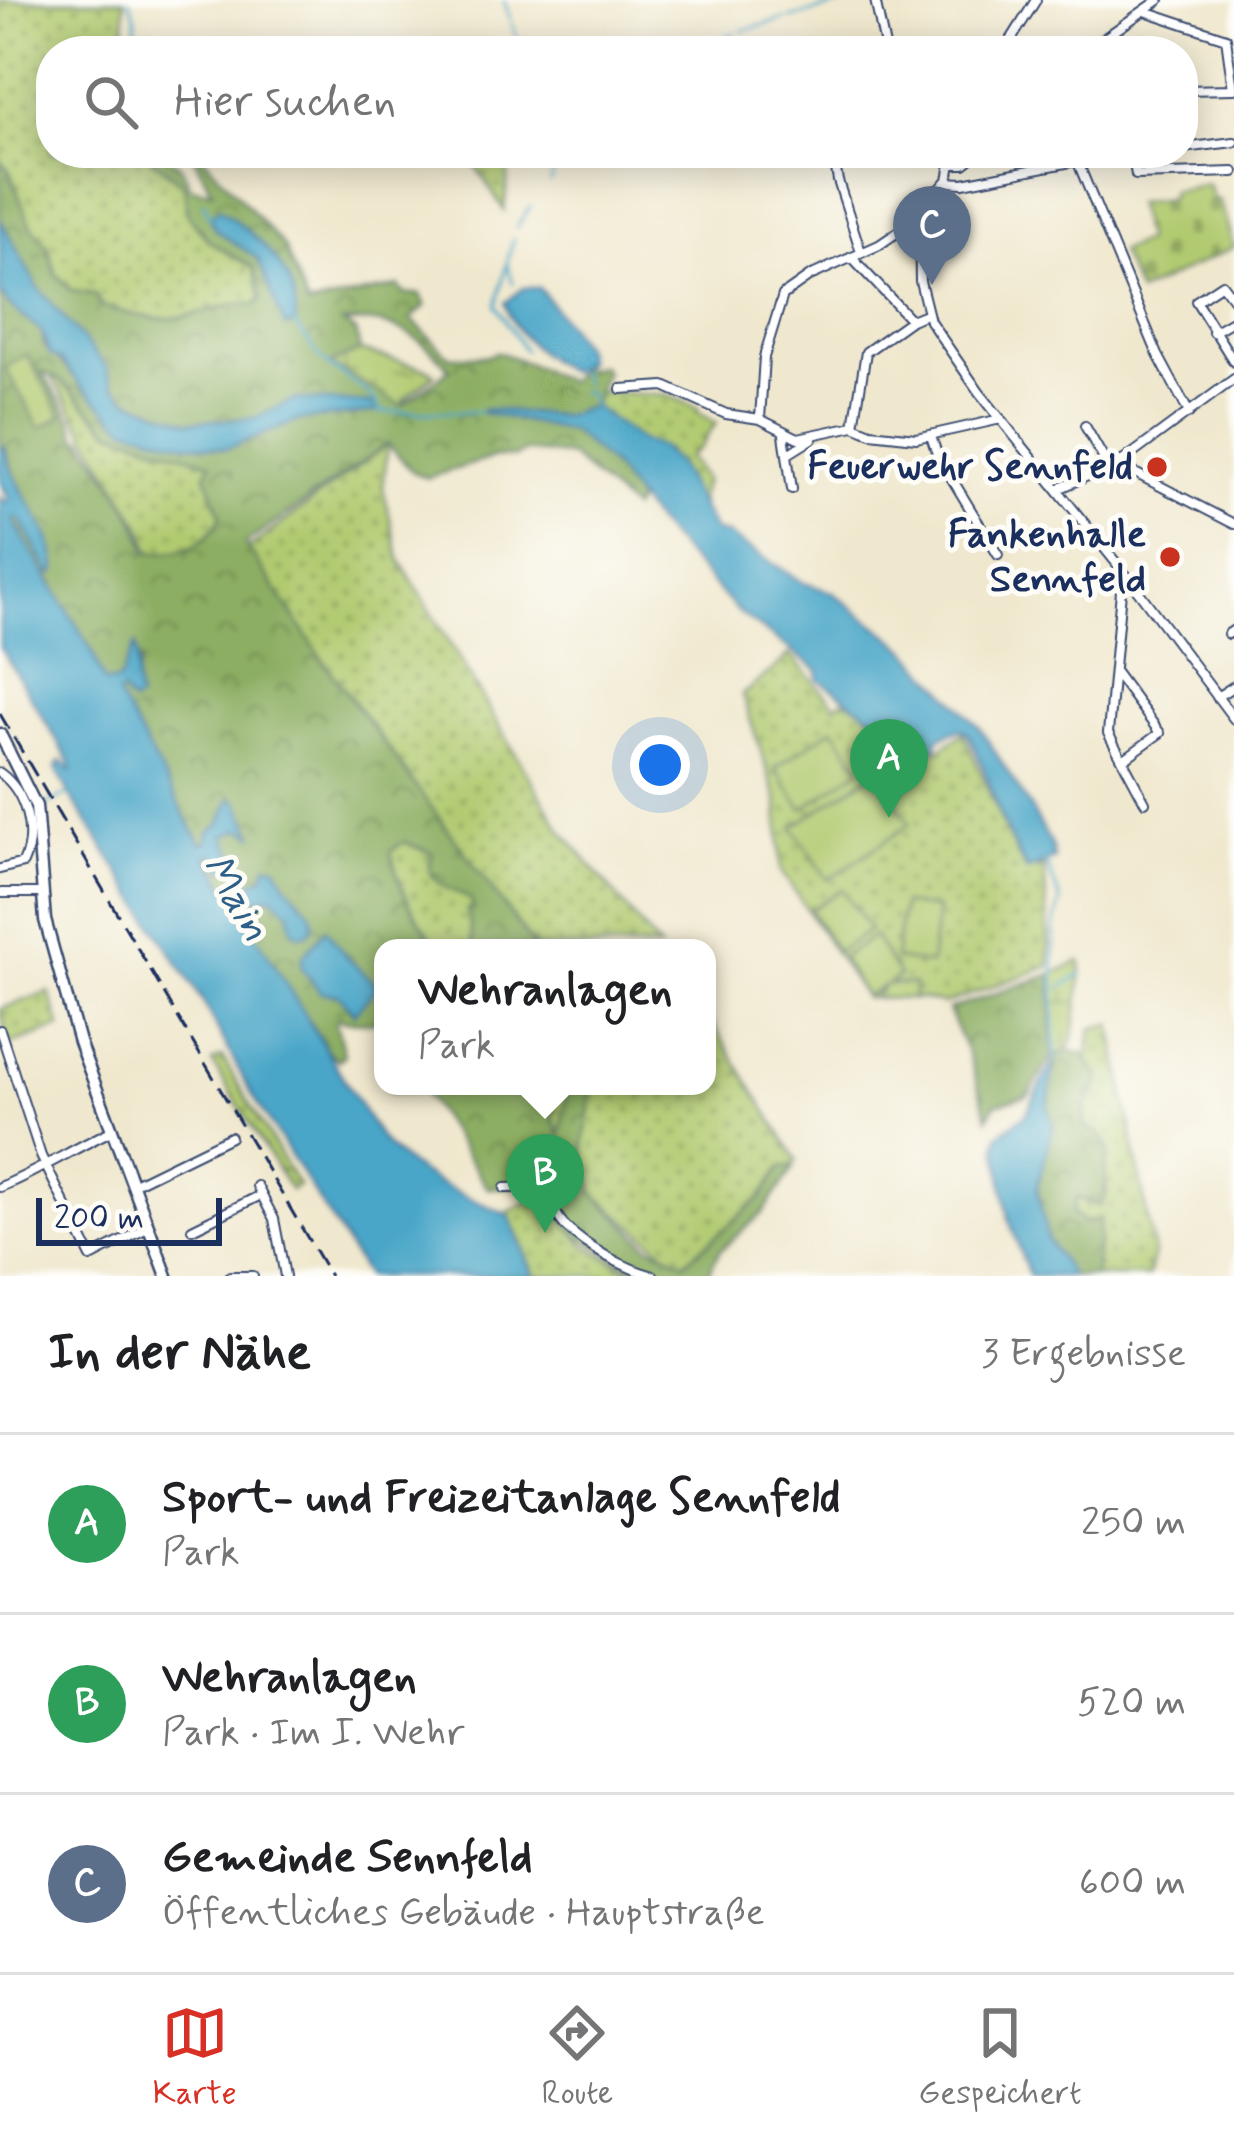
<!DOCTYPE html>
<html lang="de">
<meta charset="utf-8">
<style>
:root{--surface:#fff;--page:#f2f2f2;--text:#202124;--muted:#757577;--line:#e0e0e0;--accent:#d93025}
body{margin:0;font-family:Mynerve,sans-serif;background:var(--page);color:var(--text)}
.scale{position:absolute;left:36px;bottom:30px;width:186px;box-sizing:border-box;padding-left:12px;border:6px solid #1b2f5e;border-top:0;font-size:33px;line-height:42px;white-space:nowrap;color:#1b2f5e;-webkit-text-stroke:9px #fdfcf7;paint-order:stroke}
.you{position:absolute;left:660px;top:765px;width:42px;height:42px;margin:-30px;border:9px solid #fff;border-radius:50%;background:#1a73e8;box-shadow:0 0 0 18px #1a73e833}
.badge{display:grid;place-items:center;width:78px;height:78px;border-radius:50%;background:var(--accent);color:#fff;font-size:39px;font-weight:700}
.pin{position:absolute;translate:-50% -99px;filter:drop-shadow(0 3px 6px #0008)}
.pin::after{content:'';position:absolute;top:63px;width:42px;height:36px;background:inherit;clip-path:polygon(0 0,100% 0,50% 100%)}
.popup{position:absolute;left:374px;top:939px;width:342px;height:156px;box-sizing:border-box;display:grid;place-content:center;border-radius:24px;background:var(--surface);filter:drop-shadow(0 3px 9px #0005);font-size:39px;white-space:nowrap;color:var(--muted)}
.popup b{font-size:45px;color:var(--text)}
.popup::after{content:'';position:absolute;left:50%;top:100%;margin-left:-24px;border:24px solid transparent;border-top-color:var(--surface)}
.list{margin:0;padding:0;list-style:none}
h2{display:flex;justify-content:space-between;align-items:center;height:156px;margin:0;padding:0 48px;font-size:51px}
h2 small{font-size:39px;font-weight:400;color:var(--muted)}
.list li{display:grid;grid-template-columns:78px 1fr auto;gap:36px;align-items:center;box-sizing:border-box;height:180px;padding:0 48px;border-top:3px solid var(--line)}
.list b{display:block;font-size:45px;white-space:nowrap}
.list p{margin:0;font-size:39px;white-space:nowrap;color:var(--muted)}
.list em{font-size:39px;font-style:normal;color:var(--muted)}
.icon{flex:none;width:66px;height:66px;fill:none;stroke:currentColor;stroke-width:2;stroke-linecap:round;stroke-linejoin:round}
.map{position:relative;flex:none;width:1234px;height:1276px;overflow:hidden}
.search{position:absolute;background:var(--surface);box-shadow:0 6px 30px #0003;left:36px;right:36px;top:36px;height:132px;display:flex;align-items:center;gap:30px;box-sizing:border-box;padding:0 42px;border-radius:48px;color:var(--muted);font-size:45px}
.sheet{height:696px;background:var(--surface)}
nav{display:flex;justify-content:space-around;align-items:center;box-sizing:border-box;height:168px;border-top:3px solid var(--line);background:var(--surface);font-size:33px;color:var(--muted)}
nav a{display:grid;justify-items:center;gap:6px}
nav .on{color:var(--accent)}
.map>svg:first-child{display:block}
.green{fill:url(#green-dots);stroke:#667c66;stroke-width:3}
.forest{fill:url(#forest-crowns);stroke:#546e60;stroke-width:3;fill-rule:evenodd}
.wetland{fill:url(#wetland-marsh);stroke:#667c66;stroke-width:3}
.cemetery{fill:url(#cemetery-stones);stroke:#667c66;stroke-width:3}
.pitch{fill:#b1ca6f;stroke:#667c66;stroke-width:3}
.water{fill:#49a6c8;stroke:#326a93;stroke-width:3}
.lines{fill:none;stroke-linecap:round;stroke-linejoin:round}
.stream{stroke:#49a6c8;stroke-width:3}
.minor-casing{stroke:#3b4b6f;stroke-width:12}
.major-casing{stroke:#3b4b6f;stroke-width:15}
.minor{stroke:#fff;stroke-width:8}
.major{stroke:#fff;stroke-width:10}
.rail{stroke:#1b2f5e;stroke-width:3;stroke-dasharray:18 9;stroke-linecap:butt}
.poi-dot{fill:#c8321e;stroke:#fdfcf7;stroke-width:4.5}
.labels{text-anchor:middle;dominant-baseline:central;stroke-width:10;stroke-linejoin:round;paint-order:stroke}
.poi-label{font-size:39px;font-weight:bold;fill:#1b2f5e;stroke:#fdfcf7;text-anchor:end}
.water-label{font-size:42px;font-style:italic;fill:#2d5f88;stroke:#fdfcf7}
</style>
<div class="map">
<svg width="1234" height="1276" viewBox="0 0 1234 1276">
<defs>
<pattern id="green-dots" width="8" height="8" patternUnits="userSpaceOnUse" patternTransform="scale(3)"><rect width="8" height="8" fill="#b1ca6f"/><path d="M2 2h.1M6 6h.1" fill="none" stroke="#8fa45e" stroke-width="1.8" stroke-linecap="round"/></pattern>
<pattern id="forest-crowns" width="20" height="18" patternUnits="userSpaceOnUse" patternTransform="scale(3)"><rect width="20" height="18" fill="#8cae62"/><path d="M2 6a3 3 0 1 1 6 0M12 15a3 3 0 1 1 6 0" fill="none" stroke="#728e54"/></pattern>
<pattern id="wetland-marsh" width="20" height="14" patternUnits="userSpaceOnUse" patternTransform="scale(3)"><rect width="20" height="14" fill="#b1ca6f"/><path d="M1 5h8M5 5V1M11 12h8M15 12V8" fill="none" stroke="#8fa45e"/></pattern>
<pattern id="cemetery-stones" width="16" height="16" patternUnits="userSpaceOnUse" patternTransform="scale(3)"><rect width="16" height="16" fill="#b1ca6f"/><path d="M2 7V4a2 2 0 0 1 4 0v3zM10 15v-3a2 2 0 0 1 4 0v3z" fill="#8fa45e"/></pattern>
</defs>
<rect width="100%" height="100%" fill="#fdfcf7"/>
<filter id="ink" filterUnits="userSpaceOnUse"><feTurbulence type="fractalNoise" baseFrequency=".00833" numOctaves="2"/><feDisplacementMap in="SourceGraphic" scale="24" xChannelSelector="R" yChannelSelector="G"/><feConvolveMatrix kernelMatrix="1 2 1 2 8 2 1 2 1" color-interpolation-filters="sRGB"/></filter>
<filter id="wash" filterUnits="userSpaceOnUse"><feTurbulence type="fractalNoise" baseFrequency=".004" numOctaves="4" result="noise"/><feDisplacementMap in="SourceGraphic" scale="48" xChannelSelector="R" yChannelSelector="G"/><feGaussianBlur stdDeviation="2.7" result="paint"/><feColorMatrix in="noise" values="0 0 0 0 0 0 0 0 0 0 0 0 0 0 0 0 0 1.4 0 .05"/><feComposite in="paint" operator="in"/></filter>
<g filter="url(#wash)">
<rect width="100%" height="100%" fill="#f0e8ce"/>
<!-- green -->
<path class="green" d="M0,0H124L125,38L121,51H51V153H144L184,185L187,214L220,248L254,268L261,299L255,306C227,302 205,315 178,318C151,321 126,313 101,306L94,294L72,291L56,274L48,247L30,224L9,170L0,161Z
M487,153H557L558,154L555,164L533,157L509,166L504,210L471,159Z
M51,375L60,380L110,430L212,463L206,474L221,516C206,547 184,554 151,553L143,530Z
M599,392L667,395L698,408L697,412L716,423L700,447L688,457L705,480L700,496L702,511L677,464L660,447L641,441L593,406Z
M388,444L383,488L400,560L560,828L659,948H398L247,550Z
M790,655L835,705L846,699L921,750L937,751L963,733C986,779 1000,827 1026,870L1044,867L1050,966L944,1004L922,999L865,998L781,871L778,802L742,695Z
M49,992L61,1027L9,1045L0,1009Z
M707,1015L797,1160L741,1220L685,1268L593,1193L496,1086H707Z
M1112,1024L1154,1254L1148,1276H1095L1100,1220L1085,1223L1073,1213L1075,1197L1095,1205L1107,1194L1103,1166L1109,1150L1085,1127L1084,1107L1097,1090L1094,1070L1087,1063L1092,1029Z
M222,1057L298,1186L290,1190L212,1062Z
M542,1195L586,1246L640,1276H536L508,1212Z"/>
<!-- forest -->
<path class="forest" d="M144,153H164L181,167L191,188L212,191L192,153H200L284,247L308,306L399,286L404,294H420L426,306L411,319L449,356H488L496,352C524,359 543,372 568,382L581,366L587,371L600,365L605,371L593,406L563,416L485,409L571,431L611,465L638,500L632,510L570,456L524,451L516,457H495L427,478L412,471L388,444L245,544L328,667L535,948H474L467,909H473L470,899L441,885L429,871L432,853L404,842L391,851C398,888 414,913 435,944L466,948H383V1031L375,1022L343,1021L341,1017L336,1022L344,1055L339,1060L329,1053L228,892L117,696L134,684L140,663L126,667L119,681L105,683L91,649L13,520L15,517L21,520L51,574L49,541L24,497L4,447L0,448V292L9,305L42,332L44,346L96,399L226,449L300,420L376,412L371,403L294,400L256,418L190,422L129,400L113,386L106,367L38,288L16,253L0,219V161L9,170L30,224L48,247L56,274L72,291L94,294L101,306C126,313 151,321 178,318C204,315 229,299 255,305L261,299L254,268L209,241L187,214L184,185ZM367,322C405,325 426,342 450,369L402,406L332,363L360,351L356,332L343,323ZM42,372L60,380L110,430L211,463L206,474L221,516C205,549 181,554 147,552C137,512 106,474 84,440L77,436L72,420Z
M1052,974V1056L1028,1096L995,1104L988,1118L969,1057L948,1010Z
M1067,1050L1084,1054L1101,1081L1085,1107V1127L1100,1134L1109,1150C1101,1170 1110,1188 1101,1206L1076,1197L1073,1213L1085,1223L1100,1219L1095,1276H1071L1047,1239L1037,1187L1053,1128L1048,1107L1055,1058Z
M387,1086H540L553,1100L554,1121L560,1135L568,1086H589C594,1110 583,1131 584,1155C585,1168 593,1178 593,1193L648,1245L685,1262L762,1197L781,1167L794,1168L763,1213L720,1250L707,1276L680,1272L654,1276L629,1266L571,1231L543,1191L522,1186L488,1188L423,1091L392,1092Z"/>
<!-- wetland -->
<path class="wetland" d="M360,351L428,369L435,374L406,398L402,406L330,364Z
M1081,961C1083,970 1075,1042 1069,1047C1066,1052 1057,1054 1052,1056V974Z"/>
<!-- cemetery -->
<path class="cemetery" d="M1208,184L1213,200H1219L1234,247L1138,293L1119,252L1145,241L1135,203L1169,199L1171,191Z"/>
<!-- pitch -->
<path class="pitch" d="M27,355L62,416L40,428L5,368Z
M833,728L861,768L803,809L775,768Z
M875,772L910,824L828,880L793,827Z
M842,889L870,930L837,952L810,910Z
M903,904L937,909L930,964L895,959Z
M874,936L899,976L888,984H914V999L874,998L885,985L866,997L841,958Z"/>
<!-- water -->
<path class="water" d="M219,209C256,235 302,273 295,324L285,327L258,259L216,230L210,217Z
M0,219L38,288L106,367L113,386L129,400L190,422L255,418L294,400L372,403L377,412L300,420L226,449L179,442L126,427L82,387L61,360L50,355L42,332L9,305L0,292Z
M523,288H539L544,294L584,348L586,362L569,372C542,358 513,333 505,303Z
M593,406L641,441L660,447L677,464L715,532L726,534L804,583L832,592L906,648L980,728L1033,812L1051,844L1054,859L1028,870C998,829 992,776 967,732L959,729L938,739L936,748L919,747V741L886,725L818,679V670L737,611L652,519L611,465L571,431L480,412L485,409L563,416Z
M4,446C12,489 58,531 56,572L51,574L21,521L15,517L13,520L91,649L105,683L119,681L135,645C141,665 132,680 139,699L132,704L122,692L118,696L201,844L207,842L209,832L221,823L231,798L238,801L254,835L242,829L225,835L238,863L223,870L214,853L208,856L380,1138C416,1179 462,1194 509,1215L534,1276H366L251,1093L202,1000L69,794L56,768L61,761L71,771L70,762L0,647V497L5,502L9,499L0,481V448Z
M267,865H276L286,883L311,912L314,923L310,932L302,935L293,931L289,911L273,896L241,900L237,891L264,876Z
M326,929L347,958L375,983L377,988L354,1013L339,995L320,992L302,968V957Z
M1055,1058L1048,1107L1053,1128L1037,1187L1047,1239L1071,1276H1029L1009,1220L997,1146L999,1134L1026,1114Z"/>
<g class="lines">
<!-- stream -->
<path class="stream" d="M129,0L136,18V51
M504,0L510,19
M790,18L859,0
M512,24L522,51
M742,31L785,19
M693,51L735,33
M551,182L556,156
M203,202L210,217
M516,228L530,207
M513,239L496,306L524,350
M508,265L513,283
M295,324L324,362L368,393L383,412
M578,370L584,384
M580,392H588L593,406
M377,412H480
M45,806L69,794
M1046,862L1061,902L1054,927L1055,1058
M1060,988L1083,973"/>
</g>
</g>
<g filter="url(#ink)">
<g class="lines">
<defs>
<path id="minor" d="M875,0L886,51
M1145,11L1226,38L1233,89
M1004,51L1036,0
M1086,51L1159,0
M1183,90L1234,89
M1183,148L1234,142
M833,153L838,181L861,252
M1074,153L1158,355L1189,413
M1132,153L1136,175L1234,172
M953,164H964L978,153
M947,182L963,183L1118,153
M919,214L920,281L930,321L979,392L1130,580L1234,719
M851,257L911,320
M1234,300L1222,284L1196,301L1234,362
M1213,332L1234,320
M621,389L664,386L726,414L760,419L798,438L854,426L871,433L916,438L1001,419
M760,419L764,357L783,295L810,276L879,245L907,226L948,180L953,153
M854,426L866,352L911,320L926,314
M1085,426L1109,468
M784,435L792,489
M931,436L937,454L998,555
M788,454L812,439
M1124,460L1131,471L1234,524
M1058,489L1124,460L1234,379
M1130,580L1121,591L1108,733L1145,802
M1228,634L1234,630
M1115,672L1160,733L1123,760
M1217,697L1234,686
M0,773C26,792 37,833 23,863L0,869
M0,893H41
M0,1030L41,1156L91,1257L149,1227
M132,1185L230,1137
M257,1186L274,1219L285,1276
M0,1187C39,1171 73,1149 111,1131
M505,1188L536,1187C552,1197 553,1214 566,1227C586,1247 626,1269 654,1276
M192,1229L261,1195
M230,1276H253"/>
<path id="major" d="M0,734L36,806L45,920L79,1042L167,1276"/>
</defs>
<!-- minor casing -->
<use href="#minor" class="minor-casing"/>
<!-- major casing -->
<use href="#major" class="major-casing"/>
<!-- minor -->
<use href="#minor" class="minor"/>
<!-- major -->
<use href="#major" class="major"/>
<!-- rail -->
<path class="rail" d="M0,714L330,1276"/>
</g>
</g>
<!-- markers -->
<g class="poi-dot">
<circle cx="1157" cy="467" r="12"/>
<circle cx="1170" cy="557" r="12"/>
</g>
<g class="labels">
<!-- poi labels -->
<g class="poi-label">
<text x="1133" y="467">Feuerwehr Sennfeld</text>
<text x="1146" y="535">Fankenhalle<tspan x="1146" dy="45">Sennfeld</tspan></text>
</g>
<!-- water labels -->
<g class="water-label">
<text transform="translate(235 898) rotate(60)">Main</text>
</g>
</g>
</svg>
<div class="scale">200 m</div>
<div class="you"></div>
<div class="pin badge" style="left:889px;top:818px;background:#2e9e5b">A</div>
<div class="pin badge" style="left:545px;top:1233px;background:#2e9e5b">B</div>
<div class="popup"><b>Wehranlagen</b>Park</div>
<div class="pin badge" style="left:932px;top:285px;background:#5c6f8a">C</div>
<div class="search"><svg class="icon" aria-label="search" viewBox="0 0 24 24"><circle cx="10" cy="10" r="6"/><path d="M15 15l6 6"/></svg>Hier suchen</div>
</div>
<section class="sheet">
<h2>In der Nähe<small>3 Ergebnisse</small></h2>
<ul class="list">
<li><span class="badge" style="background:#2e9e5b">A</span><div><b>Sport- und Freizeitanlage Sennfeld</b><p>Park</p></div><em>250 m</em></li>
<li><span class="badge" style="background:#2e9e5b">B</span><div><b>Wehranlagen</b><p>Park · Im I. Wehr</p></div><em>520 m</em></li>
<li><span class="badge" style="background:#5c6f8a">C</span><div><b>Gemeinde Sennfeld</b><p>Öffentliches Gebäude · Hauptstraße</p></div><em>600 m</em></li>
</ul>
</section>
<nav>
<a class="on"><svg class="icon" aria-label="map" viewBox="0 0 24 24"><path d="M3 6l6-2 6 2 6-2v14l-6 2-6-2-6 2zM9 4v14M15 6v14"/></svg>Karte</a>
<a><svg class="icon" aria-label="directions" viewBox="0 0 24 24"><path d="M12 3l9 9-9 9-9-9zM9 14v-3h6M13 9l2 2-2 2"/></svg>Route</a>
<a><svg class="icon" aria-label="saved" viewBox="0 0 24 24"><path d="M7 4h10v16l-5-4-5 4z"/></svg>Gespeichert</a>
</nav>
